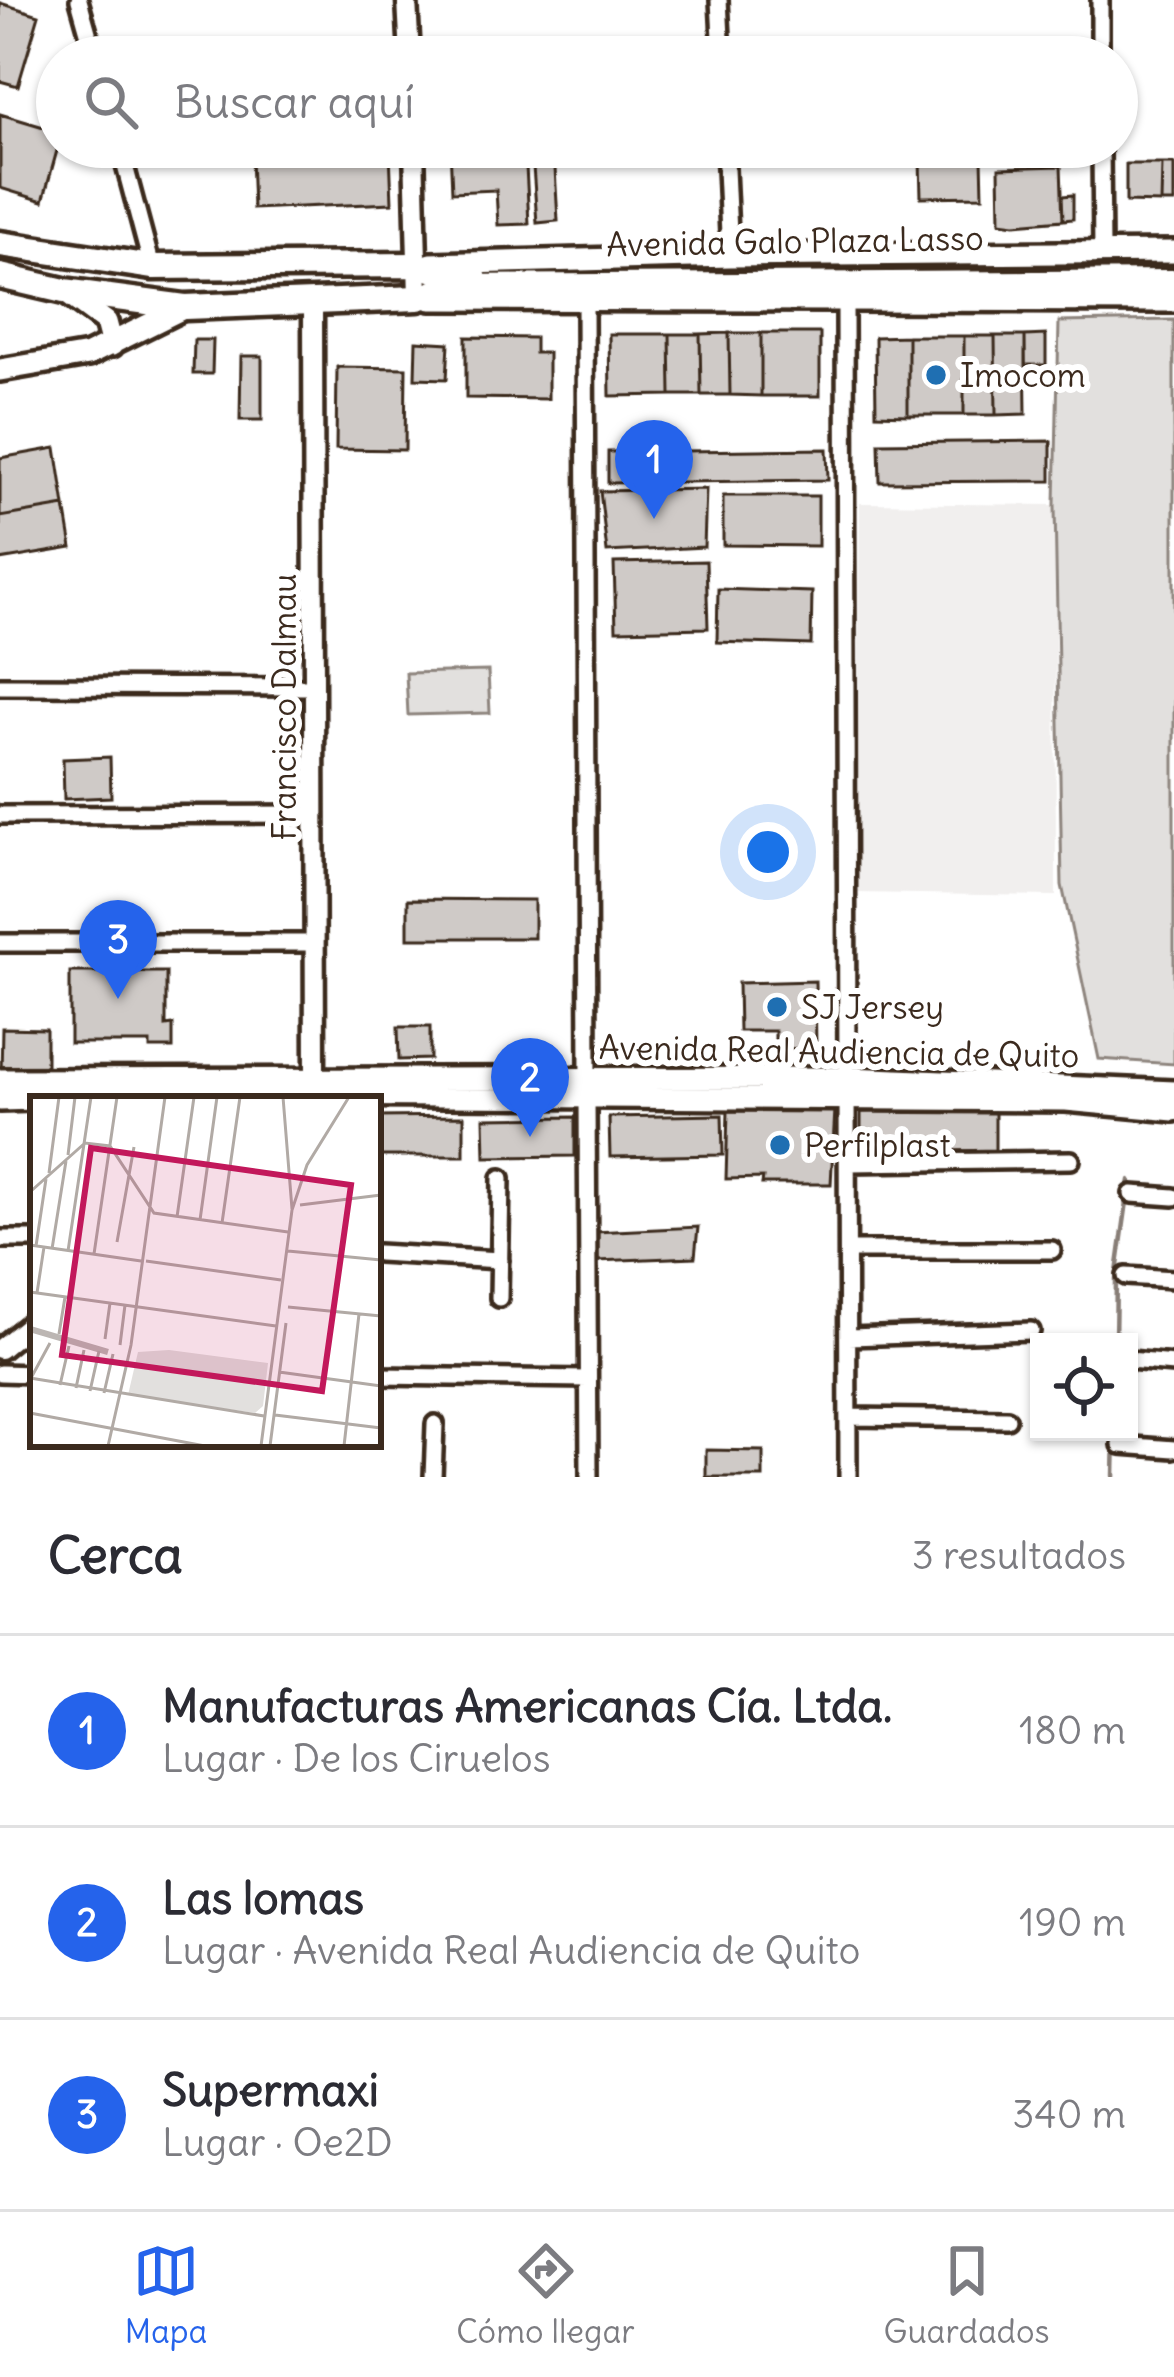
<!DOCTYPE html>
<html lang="es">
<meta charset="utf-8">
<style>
:root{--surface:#fff;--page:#f2f2f3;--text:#2b2b33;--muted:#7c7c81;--line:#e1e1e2;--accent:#2563eb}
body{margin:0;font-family:Delius,sans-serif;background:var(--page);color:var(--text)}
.controls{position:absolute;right:36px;bottom:36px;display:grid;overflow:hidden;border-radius:0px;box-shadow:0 3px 9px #0004}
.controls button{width:108px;height:108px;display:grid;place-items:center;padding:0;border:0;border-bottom:3px solid var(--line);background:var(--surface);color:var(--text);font:60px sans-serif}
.you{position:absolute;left:768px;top:852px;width:42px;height:42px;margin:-30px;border:9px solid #fff;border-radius:50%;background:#1a73e8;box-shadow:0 0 0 18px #1a73e833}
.badge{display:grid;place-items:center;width:78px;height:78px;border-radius:50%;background:var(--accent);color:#fff;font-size:39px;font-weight:700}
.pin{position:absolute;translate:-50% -99px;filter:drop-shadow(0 3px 6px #0008)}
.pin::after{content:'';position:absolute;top:63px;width:42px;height:36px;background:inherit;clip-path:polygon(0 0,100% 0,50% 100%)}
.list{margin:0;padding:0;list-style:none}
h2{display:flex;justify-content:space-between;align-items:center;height:156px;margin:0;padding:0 48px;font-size:51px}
h2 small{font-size:39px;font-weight:400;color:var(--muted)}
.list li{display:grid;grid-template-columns:78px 1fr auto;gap:36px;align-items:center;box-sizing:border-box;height:192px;padding:0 48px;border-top:3px solid var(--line)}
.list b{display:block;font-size:45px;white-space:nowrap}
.list p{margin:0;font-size:39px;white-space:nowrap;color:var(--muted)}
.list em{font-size:39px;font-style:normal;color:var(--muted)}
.icon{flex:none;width:66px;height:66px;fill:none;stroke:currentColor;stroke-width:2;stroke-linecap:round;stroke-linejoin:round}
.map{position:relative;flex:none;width:1174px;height:1477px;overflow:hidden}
.search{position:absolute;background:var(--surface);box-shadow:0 3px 9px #0004;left:36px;right:36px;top:36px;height:132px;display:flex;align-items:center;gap:30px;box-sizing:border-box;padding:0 42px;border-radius:66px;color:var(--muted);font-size:45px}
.sheet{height:732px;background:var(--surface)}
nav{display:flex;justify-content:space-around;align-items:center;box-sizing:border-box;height:168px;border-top:3px solid var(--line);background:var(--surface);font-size:33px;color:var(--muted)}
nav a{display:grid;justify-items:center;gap:6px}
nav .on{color:var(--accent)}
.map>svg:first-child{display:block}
.built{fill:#f1efee}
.green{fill:#e2e0de;stroke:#8e857e;stroke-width:3}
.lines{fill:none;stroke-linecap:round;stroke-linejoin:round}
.stream{stroke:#887e77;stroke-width:4.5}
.building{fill:#cfcac7;stroke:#3b2a1e;stroke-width:3}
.minor-casing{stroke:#3b2a1e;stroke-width:24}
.tertiary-casing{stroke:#3b2a1e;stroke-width:27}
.secondary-casing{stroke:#3b2a1e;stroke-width:30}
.primary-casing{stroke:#3b2a1e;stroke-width:33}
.minor{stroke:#fff;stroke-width:15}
.tertiary{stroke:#fff;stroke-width:18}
.secondary{stroke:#fff;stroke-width:21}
.primary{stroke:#fff;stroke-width:24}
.poi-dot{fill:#1f6fb2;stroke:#fff;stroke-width:4.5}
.labels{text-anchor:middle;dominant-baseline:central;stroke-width:12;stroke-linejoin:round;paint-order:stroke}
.street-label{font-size:33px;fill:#3b2a1e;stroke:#fff}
.poi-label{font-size:33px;fill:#3b2a1e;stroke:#fff;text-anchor:start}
.inset-river{fill:none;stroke:#bcb6b3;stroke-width:6}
.inset-road{fill:none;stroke:#b1aaa5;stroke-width:3}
.view{fill:#c2185b;fill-opacity:0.15;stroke:#c2185b;stroke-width:6}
.inset-edge{fill:none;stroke:#3b2a1e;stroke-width:6}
</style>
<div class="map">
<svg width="1174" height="1477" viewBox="0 0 1174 1477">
<rect width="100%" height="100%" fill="#fff"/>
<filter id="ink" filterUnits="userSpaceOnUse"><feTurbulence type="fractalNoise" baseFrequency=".00833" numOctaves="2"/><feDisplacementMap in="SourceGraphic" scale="24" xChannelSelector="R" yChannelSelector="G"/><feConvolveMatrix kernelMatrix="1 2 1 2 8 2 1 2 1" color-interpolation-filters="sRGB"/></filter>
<g filter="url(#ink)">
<!-- built -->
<path class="built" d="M860,503L1055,505L1056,896L855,893Z"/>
<!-- green -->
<path class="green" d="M1174,320V1064L1099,1059L1062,885L1055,505L1059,322Z
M488,671L490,713L408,715L406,673Z"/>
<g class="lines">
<!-- stream -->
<path class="stream" d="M1115,1342L1116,1280L1130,1180
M1114,1477L1115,1432"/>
</g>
<!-- building -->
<path class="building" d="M0,3L39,15L18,86L0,81Z
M0,114L57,131L58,147L43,201L0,188Z
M450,147H525L529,224L498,225L496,190L452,192Z
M390,151L392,203L253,209L251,157Z
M554,151L558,221L537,223L532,152Z
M982,158L983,196L921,197L920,159Z
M1126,164H1162L1161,203L1126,202Z
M1162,164H1174V203H1161Z
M1061,166L1063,220L1015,224L1000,222L999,168Z
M1073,195V219L1063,220L1062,196Z
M729,333L730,395H701L700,334Z
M729,333H761V396L730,395Z
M761,333H820V396H761Z
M609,334H670L671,395L610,396Z
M670,334H700L701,395H671Z
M1046,335V365H1025V336Z
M908,336H964V415H908Z
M908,336V415L876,414L875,337Z
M964,336H995L996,415H964Z
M995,336H1025L1026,414L996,415Z
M466,337L535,338V353H548V399L466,398Z
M194,340H213L212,374H193Z
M416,341L449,343L447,379L415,378Z
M241,356H262V420H240Z
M337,367L406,368L405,450L336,449Z
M1051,441V481L880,482L879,443Z
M56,448L65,506L0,517V458Z
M827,449L828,480L608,483V452Z
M706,489L704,547L607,552L600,491Z
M723,496H818V546L723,545Z
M65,506L72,548L0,560V517Z
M706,561L708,628L616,630L614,563Z
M718,589L812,592L811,645L717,642Z
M110,757L111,797L64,799L63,759Z
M408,899L534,900V938H408Z
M70,972H166V1026L173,1025V1048H150V1043H70Z
M815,981L816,1048L775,1049V1031H739L738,983Z
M398,1027H430V1059L399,1060Z
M2,1028L46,1029V1076L1,1075Z
M995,1106V1150L861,1153V1112Z
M835,1109L831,1184H762L763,1178L726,1179L728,1111Z
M722,1115L723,1155L610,1157L609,1117Z
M464,1116V1156H378V1117Z
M575,1117V1156L485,1157L484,1118Z
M698,1227L695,1257L597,1261L595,1232Z
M706,1450L763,1451V1477H706Z"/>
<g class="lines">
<defs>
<path id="minor" d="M79,0L95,57
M719,0L722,57
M1100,0V57
M120,147L152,267
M725,147L730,256
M1101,147L1102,252
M585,301L588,1081
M845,301L848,1477
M0,686L314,687
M0,815L314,814
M0,943H314
M587,1098L589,1477
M849,1163L1071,1160
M1132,1194L1174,1197
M0,1239H33
M848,1250H1052
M378,1253L500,1260
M1126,1276L1174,1279
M499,1298L501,1178
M849,1337L1031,1331
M1129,1360L1174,1364
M0,1373L33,1374
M378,1376L588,1379
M849,1417L1007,1419
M1121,1445L1174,1449
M433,1477L435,1424"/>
<path id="tertiary" d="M407,0L410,57
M414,147L418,298
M305,1086L315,1077L313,303
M0,1349L33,1322"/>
<path id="secondary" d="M431,264L730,256L1174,252
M64,291L106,322L112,345
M431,299L1174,301
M0,370L88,355L185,307
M0,1080L849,1078L1174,1092
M38,1099L295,1095L1066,1100L1174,1110
M0,1100L33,1099"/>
<path id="primary" d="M0,244L152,267L418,265L454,276H474
M0,276L64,291L185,307L418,298L454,287L1174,282"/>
</defs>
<!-- minor casing -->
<use href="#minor" class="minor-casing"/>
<!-- tertiary casing -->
<use href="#tertiary" class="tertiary-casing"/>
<!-- secondary casing -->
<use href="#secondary" class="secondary-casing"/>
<!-- primary casing -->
<use href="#primary" class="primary-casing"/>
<!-- minor -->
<use href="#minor" class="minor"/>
<!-- tertiary -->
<use href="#tertiary" class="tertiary"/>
<!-- secondary -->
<use href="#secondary" class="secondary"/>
<!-- primary -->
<use href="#primary" class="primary"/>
</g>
</g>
<!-- markers -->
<g class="poi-dot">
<circle cx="936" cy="375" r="12"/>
<circle cx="777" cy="1007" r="12"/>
<circle cx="780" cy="1145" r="12"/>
</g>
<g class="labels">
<!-- street labels -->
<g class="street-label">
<text transform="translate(795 241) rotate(-1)">Avenida Galo Plaza Lasso</text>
<text transform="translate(284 707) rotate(-90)">Francisco Dalmau</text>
<text transform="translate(839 1051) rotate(1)">Avenida Real Audiencia de Quito</text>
</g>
<!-- poi labels -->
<g class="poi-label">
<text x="960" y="375">Imocom</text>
<text x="801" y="1007">SJ Jersey</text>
<text x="804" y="1145">Perfilplast</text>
</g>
</g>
<!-- overview -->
<g transform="translate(30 1096)">
<rect width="351" height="351" fill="#fff"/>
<path d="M139,254L238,267L233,310L225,317L98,299L108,256Z" fill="#e2e0de"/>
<path class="inset-river" d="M0,233L78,256"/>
<path class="inset-road" d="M253,1L262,113M38,59L45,1M19,77L29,1M0,96L55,47L80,50L124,117L258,136M270,109L351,99M147,121L164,1M170,124L187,1M192,127L210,1M87,146L104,51M0,149L111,165M6,150L16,83M22,153L36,65M38,155L61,1M258,155L351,164M64,158L87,1M116,165L251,184M0,196L246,230M7,197L14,151M258,211L351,220M29,238L35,201M75,243L80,207M90,249L95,209M249,276L351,290M0,282L234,320M1,282L20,247M30,289L39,250M46,292L54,254M60,295L69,255M74,297L83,258M0,317L175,350M245,319L351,332M78,350L101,249L135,1M231,350L262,114L277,69L319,1M240,350L256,227M314,350L329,218"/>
<path class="view" d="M61,52L321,89L292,295L32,259Z"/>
<rect width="351" height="351" class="inset-edge"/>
</g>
</svg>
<div class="controls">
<button><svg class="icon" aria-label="locate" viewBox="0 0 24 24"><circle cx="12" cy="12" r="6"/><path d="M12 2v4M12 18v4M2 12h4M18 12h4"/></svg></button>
</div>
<div class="you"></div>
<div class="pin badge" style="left:654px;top:519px">1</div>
<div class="pin badge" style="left:530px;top:1137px">2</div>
<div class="pin badge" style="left:118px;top:999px">3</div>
<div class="search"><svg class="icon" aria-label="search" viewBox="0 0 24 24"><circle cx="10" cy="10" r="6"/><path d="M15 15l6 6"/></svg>Buscar aquí</div>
</div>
<section class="sheet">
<h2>Cerca<small>3 resultados</small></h2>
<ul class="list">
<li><span class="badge">1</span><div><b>Manufacturas Americanas Cía. Ltda.</b><p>Lugar · De los Ciruelos</p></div><em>180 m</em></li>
<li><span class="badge">2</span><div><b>Las lomas</b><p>Lugar · Avenida Real Audiencia de Quito</p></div><em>190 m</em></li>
<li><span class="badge">3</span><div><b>Supermaxi</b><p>Lugar · Oe2D</p></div><em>340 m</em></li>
</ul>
</section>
<nav>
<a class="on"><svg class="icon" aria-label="map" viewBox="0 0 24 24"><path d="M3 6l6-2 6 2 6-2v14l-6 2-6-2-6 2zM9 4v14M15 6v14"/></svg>Mapa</a>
<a><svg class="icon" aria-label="directions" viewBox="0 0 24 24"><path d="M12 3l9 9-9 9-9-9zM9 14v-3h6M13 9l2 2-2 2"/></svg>Cómo llegar</a>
<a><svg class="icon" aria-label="saved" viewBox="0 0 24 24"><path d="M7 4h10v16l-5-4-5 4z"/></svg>Guardados</a>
</nav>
